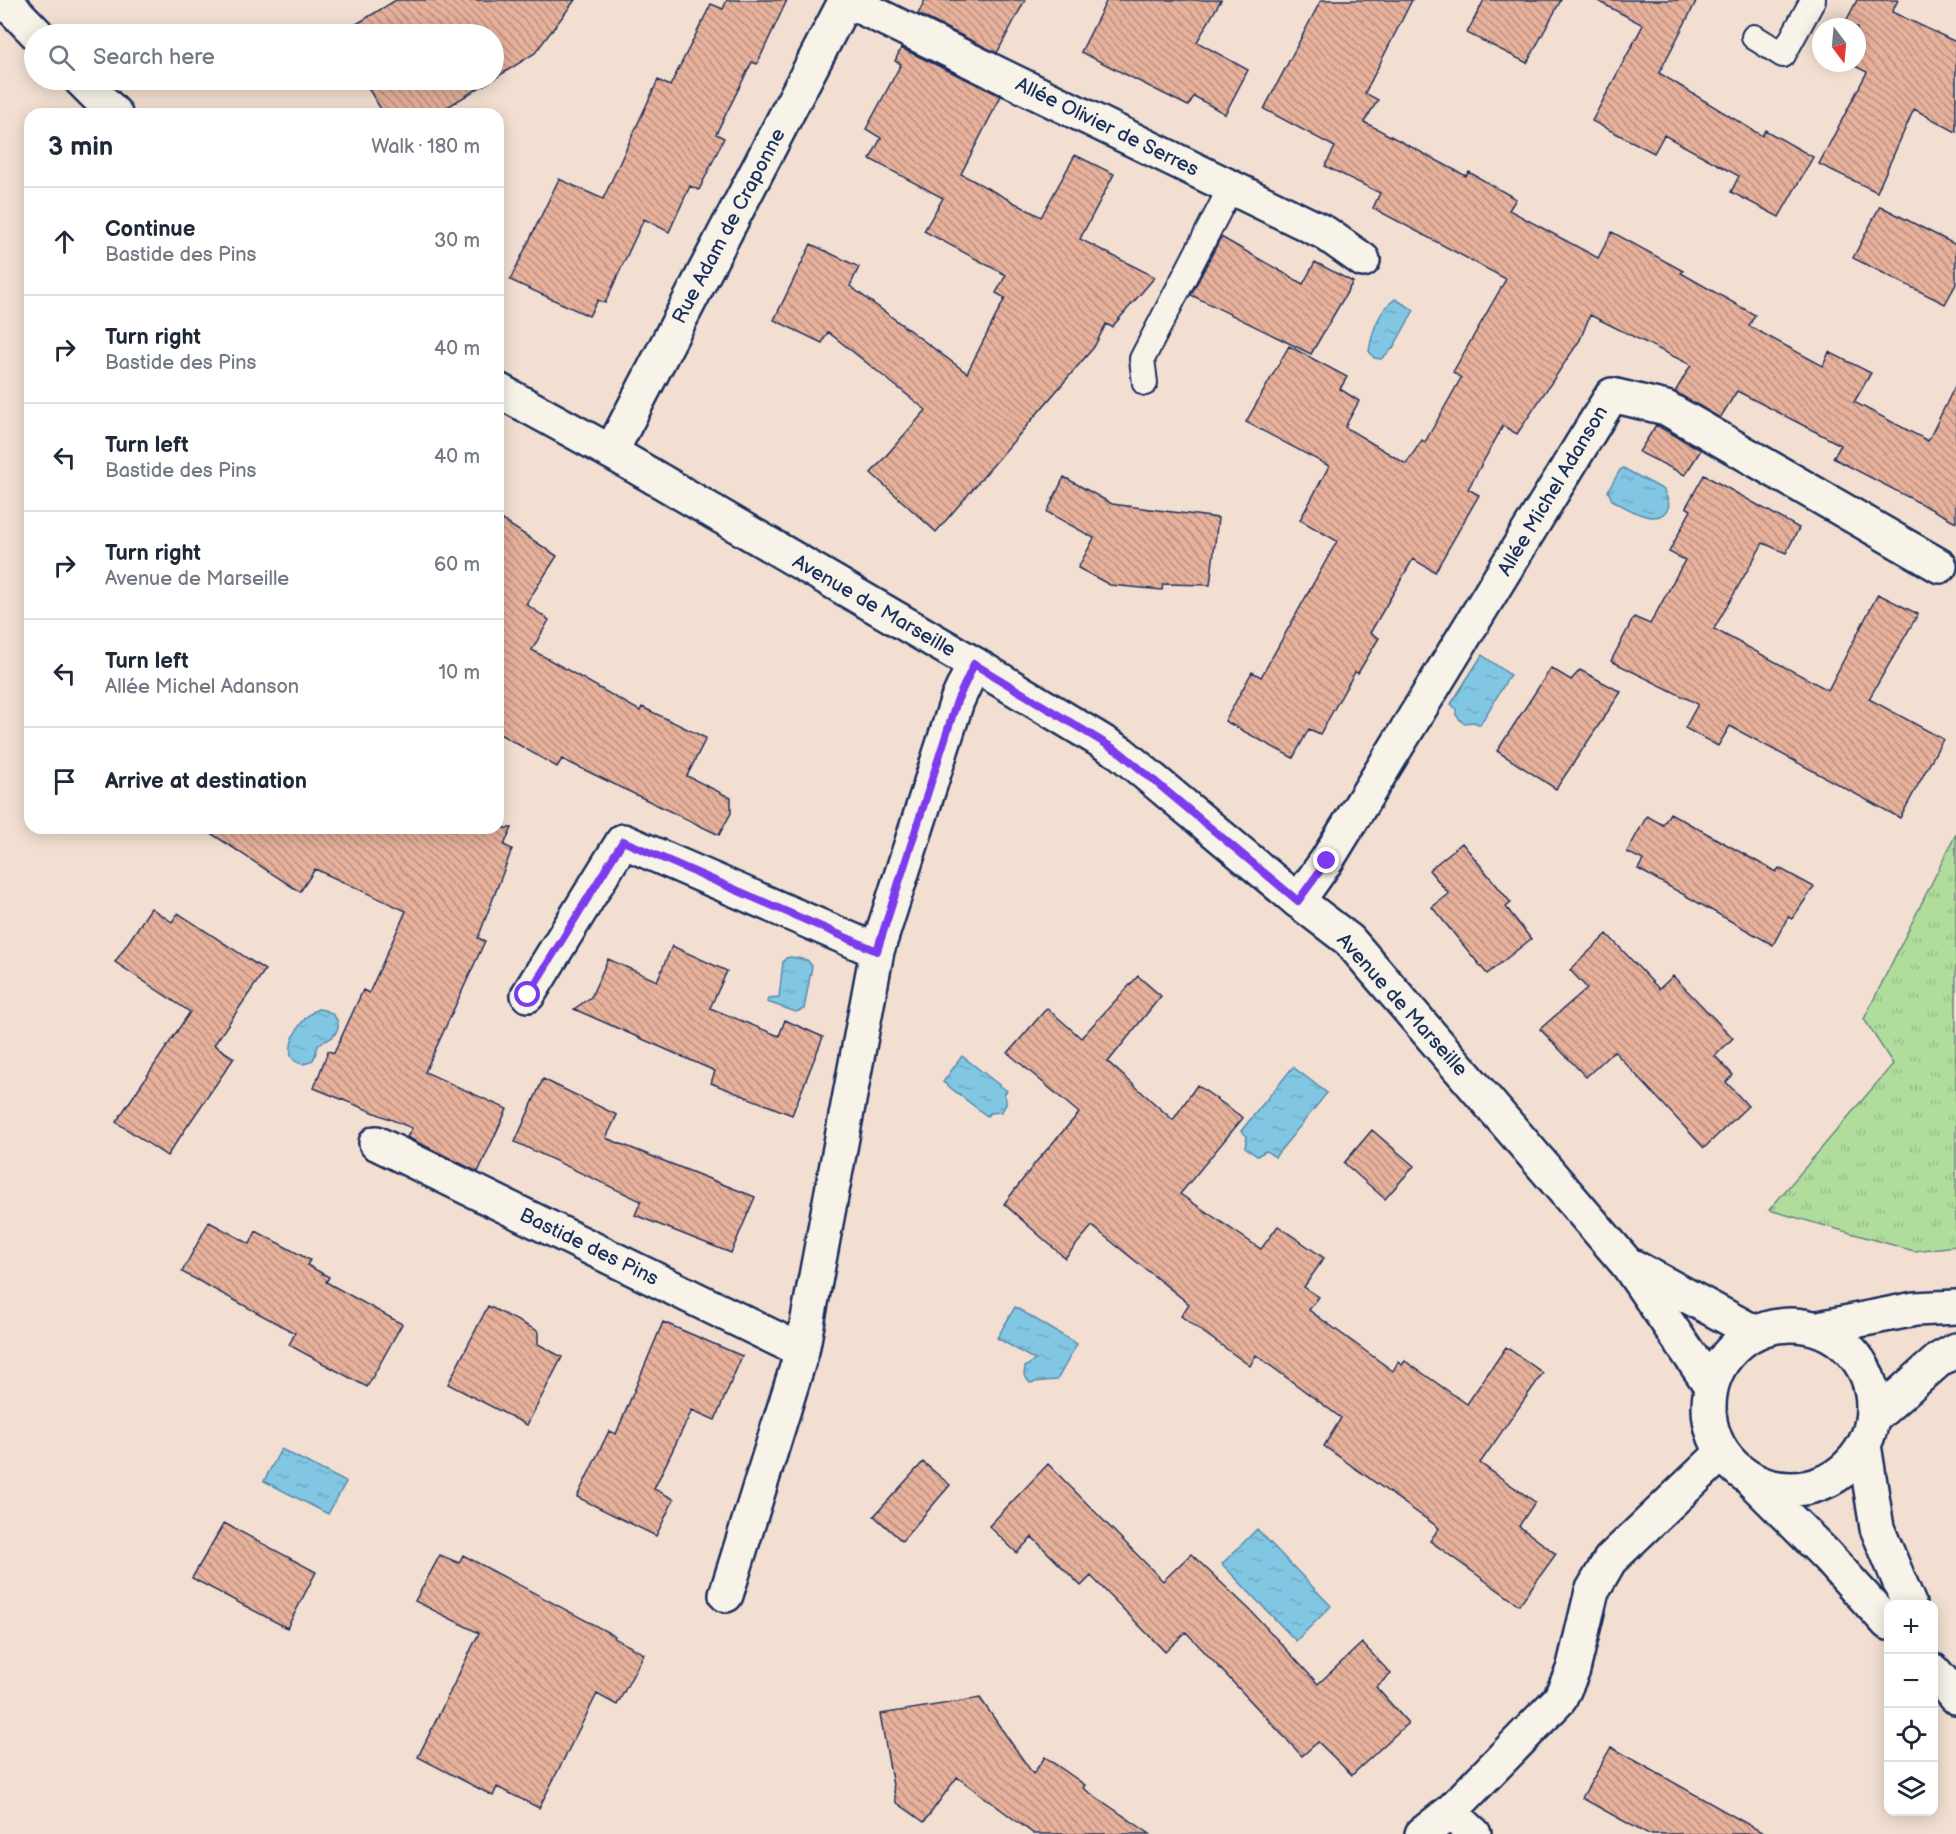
<!DOCTYPE html>
<meta charset="utf-8">
<style>
:root{--surface:#fff;--page:#f6f6f7;--text:#1f2937;--muted:#747a83;--line:#e0e1e3}
body{margin:0;font-family:"Balsamiq Sans",sans-serif;background:var(--page);color:var(--text)}
.controls{position:absolute;right:18px;bottom:18px;display:grid;overflow:hidden;border-radius:12px;box-shadow:0 3px 15px #0003}
.controls button{width:54px;height:54px;display:grid;place-items:center;padding:0;border:0;border-bottom:2px solid var(--line);background:var(--surface);color:var(--text);font:30px sans-serif}
.compass{position:absolute;left:1812px;top:18px;width:54px;height:54px;border-radius:50%;background:var(--surface);box-shadow:0 3px 15px #0003;rotate:164deg}
.stop{position:absolute;width:18px;height:18px;margin:-14px;border:4px solid #7c3aed;border-radius:50%;background:#fff}
.stop.end{background:#7c3aed;border-color:#fff;box-shadow:0 2px 6px #0008}
.list{margin:0;padding:0;list-style:none}
h2{display:flex;justify-content:space-between;align-items:center;height:78px;margin:0;padding:0 24px;font-size:26px}
h2 small{font-size:20px;font-weight:400;color:var(--muted)}
.list li{display:grid;grid-template-columns:39px 1fr auto;gap:18px;align-items:center;box-sizing:border-box;height:108px;padding:0 24px;border-top:2px solid var(--line)}
.list b{display:block;font-size:22px;white-space:nowrap}
.list p{margin:0;font-size:20px;white-space:nowrap;color:var(--muted)}
.list em{font-size:20px;font-style:normal;color:var(--muted)}
.icon{flex:none;width:33px;height:33px;fill:none;stroke:currentColor;stroke-width:2;stroke-linecap:round;stroke-linejoin:round}
.map{position:relative;flex:none;width:1956px;height:1834px;overflow:hidden}
.search{position:absolute;background:var(--surface);box-shadow:0 3px 15px #0003;left:24px;top:24px;width:480px;height:66px;display:flex;align-items:center;gap:15px;box-sizing:border-box;padding:0 21px;border-radius:33px;color:var(--muted);font-size:22px}
.panel{position:absolute;background:var(--surface);box-shadow:0 3px 15px #0003;left:24px;top:108px;width:480px;height:726px;border-radius:18px}
.map>svg:first-child{display:block}
.grass{fill:url(#grass-tufts);stroke:#66867d;stroke-width:1.5}
.water{fill:url(#water-ripples);stroke:#588aad;stroke-width:1.5}
.building{fill:url(#building-back-hatch);stroke:#1b2f5e;stroke-width:1.5}
.lines{fill:none;stroke-linecap:round;stroke-linejoin:round}
.lane-casing{stroke:#1b2f5e;stroke-width:28}
.street-casing{stroke:#1b2f5e;stroke-width:38}
.secondary-casing{stroke:#1b2f5e;stroke-width:38}
.lane{stroke:#f7f3e8;stroke-width:24}
.street{stroke:#f7f3e8;stroke-width:33}
.secondary{stroke:#f7f3e8;stroke-width:33}
.route{stroke:#7c3aed;stroke-width:8}
.labels{text-anchor:middle;dominant-baseline:central;stroke-width:4.5;stroke-linejoin:round;paint-order:stroke}
.street-label{font-size:20px;fill:#1b2f5e;stroke:#f7f3e8}
</style>
<div class="map">
<svg width="1956" height="1834" viewBox="0 0 1956 1834">
<defs>
<pattern id="grass-tufts" width="24" height="20" patternUnits="userSpaceOnUse" patternTransform="scale(1.5)"><rect width="24" height="20" fill="#b0dd9c"/><path d="M3 7l-1-3M5 7V3M7 7l1-3M15 17l-1-3M17 17v-4M19 17l1-3" fill="none" stroke="#97be89"/></pattern>
<pattern id="water-ripples" width="26" height="14" patternUnits="userSpaceOnUse" patternTransform="scale(1.5)"><rect width="26" height="14" fill="#81c6e2"/><path d="M2 4q2-2 4 0t4 0M15 11q2-2 4 0t4 0" fill="none" stroke="#6faac4"/></pattern>
<pattern id="building-back-hatch" width="6" height="6" patternUnits="userSpaceOnUse" patternTransform="scale(1.5)"><rect width="6" height="6" fill="#e7b19b"/><path d="M-1 5l2 2M0 0l6 6M5-1l2 2" fill="none" stroke="#ba9082"/></pattern>
</defs>
<rect width="100%" height="100%" fill="#f2dfd1"/>
<filter id="ink" filterUnits="userSpaceOnUse"><feTurbulence type="fractalNoise" baseFrequency=".0167" numOctaves="2"/><feDisplacementMap in="SourceGraphic" scale="12" xChannelSelector="R" yChannelSelector="G"/><feConvolveMatrix kernelMatrix="1 2 1 2 8 2 1 2 1" color-interpolation-filters="sRGB"/></filter>
<g filter="url(#ink)">
<!-- grass -->
<path class="grass" d="M1956,834V1246L1914,1251L1769,1210L1893,1064L1864,1019Z"/>
<!-- water -->
<path class="water" d="M1395,299L1414,310L1393,348L1381,359L1374,358L1369,351C1372,332 1379,310 1395,299Z
M1623,468L1664,490C1665,496 1671,502 1668,508C1658,530 1624,506 1612,500L1608,491L1620,470Z
M1482,655L1510,675L1480,725L1474,722L1463,723L1456,715V709L1451,704Z
M791,957L807,960L812,966L804,1009L796,1012L767,1002L768,998L779,997L783,962L786,958Z
M318,1009C332,1010 345,1022 334,1035C330,1041 322,1040 318,1046C316,1051 316,1055 313,1060C305,1066 296,1065 291,1056C288,1038 303,1016 318,1009Z
M962,1056L1007,1091L1004,1094C1008,1102 1006,1106 1001,1112L990,1113L987,1116L943,1082Z
M1293,1067L1327,1093L1275,1157L1266,1151L1257,1156L1245,1147L1247,1136L1241,1131Z
M1015,1307L1077,1344L1057,1380C1047,1380 1040,1382 1030,1383L1024,1375L1025,1367L1035,1360L997,1338Z
M281,1449L346,1482L328,1514L264,1481Z
M1257,1529L1331,1606L1296,1641L1222,1564Z"/>
<!-- building -->
<path class="building" d="M396,0H575L535,53L494,79V34H340Z
M727,0H787L757,64L752,62L716,134L724,138L699,190L690,186L669,232L644,219L605,303L598,300L589,316L510,280L559,179L603,199L658,80L670,86L711,4L723,9Z
M925,0H1025L997,53L918,14Z
M1107,0H1221L1197,42L1248,70L1225,114L1194,96L1188,106L1081,52Z
M1321,0H1412L1365,93L1378,100L1364,122L1466,176L1469,172L1516,199L1509,210L1598,258L1612,232L1683,271L1681,273L1755,315L1749,326L1823,366L1829,352L1871,373L1854,402L1928,441L1956,384V522L1833,458L1841,445L1737,391L1720,418L1675,392L1691,365L1590,315L1580,340L1517,434L1503,426L1468,489L1479,495L1435,572L1413,559L1370,633L1379,638L1358,673L1355,672L1320,734L1309,729L1293,758L1225,721L1252,672L1261,677L1337,541L1300,520L1329,466L1246,422L1289,346L1347,377L1340,389L1359,401L1345,427L1406,464L1422,440L1425,442L1461,378L1453,372L1506,279L1373,208L1380,193L1325,166L1335,147L1264,109Z
M1484,0H1561L1527,63L1467,33Z
M1596,0H1697L1659,73L1762,136L1765,130L1813,157L1779,217L1731,192L1739,176L1664,135L1654,153L1592,121L1643,25Z
M1857,0H1898L1892,12L1956,42V132L1914,109L1877,192L1819,164L1867,72L1849,63H1857V27H1843Z
M901,48L1001,96L961,174L1041,217L1075,155L1114,174L1080,239L1155,277L1112,327L1106,324L1094,347L936,532L871,473L926,410L828,332L822,343L774,320L811,244L859,267L850,286L967,373L1005,298L996,293L1006,275L924,231L943,198L870,159L881,138L866,129L901,64L895,61Z
M363,80H492L436,114H384Z
M1880,206L1956,245V284L1945,304L1853,258Z
M1221,237L1303,284L1315,262L1353,282L1311,354L1191,295Z
M1656,425L1701,450L1685,475L1639,452Z
M1704,475L1799,528L1786,553L1763,543L1714,629L1828,690L1878,594L1918,614L1869,699L1943,739L1900,818L1730,726L1718,746L1685,728L1698,704L1611,661L1634,617L1650,624L1685,560L1669,552L1691,510L1686,507Z
M1064,477L1112,504L1218,518L1210,585L1163,584L1162,590L1110,585L1078,568L1094,538L1047,512Z
M498,517L557,556L526,604L549,620L532,650L640,711L642,707L706,738L687,776L731,798V813L719,835L562,759L557,767L498,733Z
M1551,668L1571,680L1580,670L1621,692L1556,789L1497,751Z
M1670,813L1776,872L1779,868L1814,887L1792,919L1788,917L1773,945L1638,869L1643,860L1627,852L1647,816L1663,825Z
M203,828H512L504,845L512,849L478,938L485,941L425,1072L507,1109L478,1172L407,1137L412,1128L314,1088L328,1051L334,1053L363,990L369,993L406,911L315,869L300,892Z
M1462,843L1511,903L1506,907L1531,939L1487,974L1432,907L1449,894L1429,870Z
M151,908L172,922L178,913L265,970L214,1045L234,1058L167,1156L116,1122L190,1012L115,962Z
M1607,934L1659,989L1673,976L1733,1038L1715,1056L1733,1075L1726,1082L1748,1106L1704,1148L1614,1051L1586,1077L1540,1029L1587,988L1570,970Z
M672,946L727,971L710,1008L779,1036L785,1020L823,1037L792,1115L711,1083L715,1071L574,1009L591,997L608,959L657,981Z
M1138,976L1161,996L1108,1062L1173,1120L1197,1085L1243,1118L1180,1194L1261,1249L1278,1226L1324,1258L1304,1287L1319,1297L1309,1310L1393,1371L1398,1362L1402,1365L1405,1361L1467,1404L1506,1347L1543,1373L1480,1463L1535,1502L1519,1526L1556,1554L1519,1605L1430,1541L1439,1528L1324,1446L1341,1418L1256,1355L1250,1366L1181,1316L1189,1304L1092,1226L1065,1258L1004,1204L1036,1162L1079,1113L1008,1053L1047,1008L1081,1038Z
M543,1079L617,1115L606,1138L755,1197L731,1253L635,1215L641,1201L515,1142Z
M1372,1130L1414,1166L1385,1199L1344,1163Z
M209,1222L250,1244L256,1231L310,1260L307,1265L329,1277L326,1282L402,1324L367,1387L289,1345L295,1333L182,1272Z
M488,1306L538,1331V1344L562,1357L527,1425L448,1384Z
M663,1322L742,1356L715,1420L692,1410L654,1489L674,1499L656,1536L577,1497L609,1431L616,1434Z
M923,1462L950,1485L902,1541L874,1516Z
M1048,1464L1163,1581L1191,1554L1251,1611L1318,1684L1362,1643L1391,1674L1376,1687L1408,1723L1352,1775L1318,1742L1302,1756L1186,1632L1165,1652L1091,1576L1081,1586L1032,1537L1017,1553L989,1526Z
M224,1523L316,1572L287,1628L192,1578Z
M440,1555L459,1563L463,1555L615,1636L614,1638L644,1654L617,1705L597,1694L539,1808L497,1787L493,1796L418,1757L479,1633L415,1601Z
M980,1698L1033,1774L1045,1757L1085,1785L1083,1788L1150,1834H1034L957,1777L924,1822L896,1802L880,1714Z
M1611,1747L1650,1769L1765,1834H1647L1582,1798Z"/>
<g class="lines">
<defs>
<path id="lane" d="M1754,37L1783,55L1813,0
M1145,383L1142,359L1231,187"/>
<path id="street" d="M846,0L1325,233L1363,260
M611,452L846,0
M1298,901L1327,860L1612,395L1666,408L1940,566
M528,995L623,841L877,951
M376,1143L802,1351
M726,1595L802,1351L877,951L957,701L974,664
M1450,1812L1474,1834
M1422,1834L1450,1812L1560,1699L1573,1670L1592,1591L1610,1560L1722,1453"/>
<path id="secondary" d="M4,0L37,34
M81,80L115,114
M498,390L611,452L974,664L1121,753L1298,901L1349,940L1628,1265L1711,1386
M1632,1266L1754,1332
M1709 1407a82 82 0 1 1 164 0a82 82 0 1 1-164 0Z
M1819,1328L1915,1309L1956,1307
M1873,1418L1940,1359L1956,1350
M1864,1445L1877,1528L1909,1604
M1751,1480L1826,1555L1888,1623
M1934,1671L1956,1697"/>
</defs>
<!-- lane casing -->
<use href="#lane" class="lane-casing"/>
<!-- street casing -->
<use href="#street" class="street-casing"/>
<!-- secondary casing -->
<use href="#secondary" class="secondary-casing"/>
<!-- lane -->
<use href="#lane" class="lane"/>
<!-- street -->
<use href="#street" class="street"/>
<!-- secondary -->
<use href="#secondary" class="secondary"/>
</g>
</g>
<g class="lines" filter="url(#ink)">
<!-- route -->
<path class="route" d="M528,995L623,841L877,951L957,701L974,664L1121,753L1298,901L1327,861"/>
</g>
<g class="labels">
<!-- street labels -->
<g class="street-label">
<text transform="translate(1107 127) rotate(26)">Allée Olivier de Serres</text>
<text transform="translate(729 226) rotate(-62)">Rue Adam de Craponne</text>
<text transform="translate(1553 491) rotate(-59)">Allée Michel Adanson</text>
<text transform="translate(874 606) rotate(30)">Avenue de Marseille</text>
<text transform="translate(1402 1005) rotate(48)">Avenue de Marseille</text>
<text transform="translate(589 1247) rotate(26)">Bastide des Pins</text>
</g>
</g>
</svg>
<div class="controls">
<button>+</button>
<button>−</button>
<button><svg class="icon" aria-label="locate" viewBox="0 0 24 24"><circle cx="12" cy="12" r="6"/><path d="M12 2v4M12 18v4M2 12h4M18 12h4"/></svg></button>
<button><svg class="icon" aria-label="layers" viewBox="0 0 24 24"><path d="M12 4l9 5-9 5-9-5zM3 14l9 5 9-5"/></svg></button>
</div>
<svg class="compass" viewBox="-18 -18 36 36"><path d="M0-13l5 13h-10z" fill="#e53935"/><path d="M0 13l5-13h-10z" fill="#747a83"/></svg>
<div class="stop" style="left:528px;top:995px"></div>
<div class="stop end" style="left:1327px;top:861px"></div>
<div class="search"><svg class="icon" aria-label="search" viewBox="0 0 24 24"><circle cx="10" cy="10" r="6"/><path d="M15 15l6 6"/></svg>Search here</div>
<section class="panel">
<h2>3 min<small>Walk · 180 m</small></h2>
<ul class="list">
<li><svg class="icon" aria-label="ahead" viewBox="0 0 24 24"><path d="M12 20V5M6 11l6-6 6 6"/></svg><div><b>Continue</b><p>Bastide des Pins</p></div><em>30 m</em></li>
<li><svg class="icon" aria-label="right" viewBox="0 0 24 24"><path d="M7 20v-9h11M14 6l5 5-5 5"/></svg><div><b>Turn right</b><p>Bastide des Pins</p></div><em>40 m</em></li>
<li><svg class="icon" aria-label="left" viewBox="0 0 24 24"><path d="M17 20v-9H6M10 6l-5 5 5 5"/></svg><div><b>Turn left</b><p>Bastide des Pins</p></div><em>40 m</em></li>
<li><svg class="icon" aria-label="right" viewBox="0 0 24 24"><path d="M7 20v-9h11M14 6l5 5-5 5"/></svg><div><b>Turn right</b><p>Avenue de Marseille</p></div><em>60 m</em></li>
<li><svg class="icon" aria-label="left" viewBox="0 0 24 24"><path d="M17 20v-9H6M10 6l-5 5 5 5"/></svg><div><b>Turn left</b><p>Allée Michel Adanson</p></div><em>10 m</em></li>
<li><svg class="icon" aria-label="arrive" viewBox="0 0 24 24"><path d="M6 21V4h12l-3 4 3 4H6"/></svg><div><b>Arrive at destination</b></div></li>
</ul>
</section>
</div>
